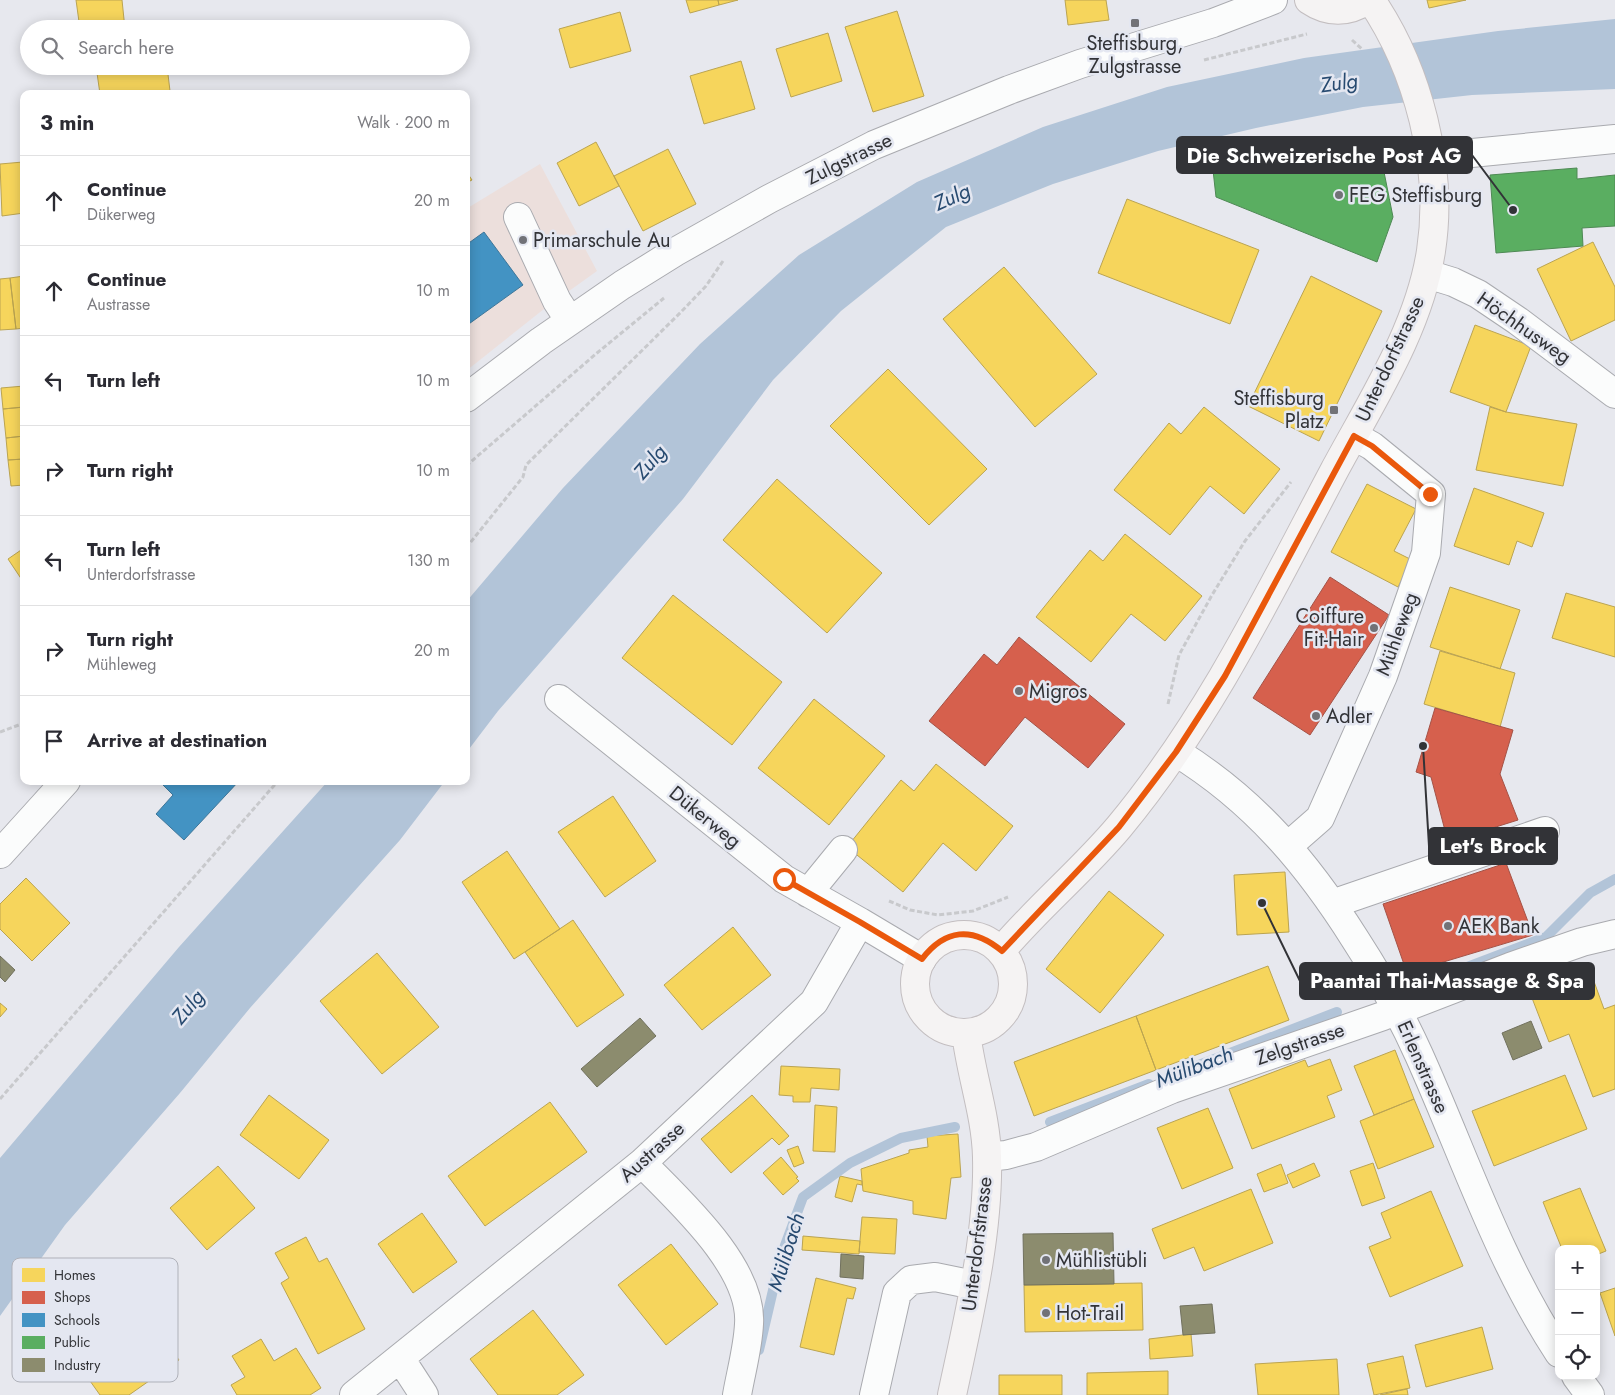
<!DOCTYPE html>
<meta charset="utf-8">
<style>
:root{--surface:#fff;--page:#f2f2f3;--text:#2b2b33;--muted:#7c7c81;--line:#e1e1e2}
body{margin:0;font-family:Jost,sans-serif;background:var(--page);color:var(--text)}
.controls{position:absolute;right:15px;bottom:15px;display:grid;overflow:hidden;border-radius:10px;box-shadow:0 2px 12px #0003}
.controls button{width:45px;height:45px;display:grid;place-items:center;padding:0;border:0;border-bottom:1px solid var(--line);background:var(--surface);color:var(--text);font:25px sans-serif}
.stop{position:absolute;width:15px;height:15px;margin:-11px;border:4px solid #ea580c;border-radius:50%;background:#fff}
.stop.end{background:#ea580c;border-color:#fff;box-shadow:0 1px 5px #0008}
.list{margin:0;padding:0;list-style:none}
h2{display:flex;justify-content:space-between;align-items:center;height:65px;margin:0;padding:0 20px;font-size:21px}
h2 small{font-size:16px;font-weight:400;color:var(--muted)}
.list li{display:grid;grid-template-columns:32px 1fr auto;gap:15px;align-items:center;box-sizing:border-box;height:90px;padding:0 20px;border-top:1px solid var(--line)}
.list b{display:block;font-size:19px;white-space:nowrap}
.list p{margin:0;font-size:16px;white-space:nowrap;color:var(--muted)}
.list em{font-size:16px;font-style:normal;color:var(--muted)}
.icon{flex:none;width:28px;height:28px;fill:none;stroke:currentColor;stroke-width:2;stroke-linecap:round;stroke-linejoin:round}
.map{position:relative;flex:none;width:1615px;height:1395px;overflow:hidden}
.search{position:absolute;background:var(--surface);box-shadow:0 2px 12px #0003;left:20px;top:20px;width:450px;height:55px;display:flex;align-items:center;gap:12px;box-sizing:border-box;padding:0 18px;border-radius:28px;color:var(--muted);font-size:19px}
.panel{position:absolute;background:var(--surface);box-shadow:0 2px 12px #0003;left:20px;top:90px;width:450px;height:695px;border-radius:10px}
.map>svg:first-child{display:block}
.education{fill:#ecdfdc}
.water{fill:#b2c4d8}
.homes{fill:#f6d55c;stroke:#bba451}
.shops{fill:#d6604d;stroke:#a55246}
.schools{fill:#4393c3;stroke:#3e7699}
.public{fill:#5aae61;stroke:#4e8954}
.industry{fill:#8c8c6e;stroke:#71715e}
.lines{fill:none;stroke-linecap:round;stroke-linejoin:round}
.stream{stroke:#b2c4d8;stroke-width:10}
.minor-casing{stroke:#a9aaaf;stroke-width:30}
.major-casing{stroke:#c3bec0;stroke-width:30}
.path{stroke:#c8c9cc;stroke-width:3;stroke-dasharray:5 2.5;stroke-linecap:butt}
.minor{stroke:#fbfcfc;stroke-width:28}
.major{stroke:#f5f3f3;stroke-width:28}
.route{stroke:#ea580c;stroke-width:6}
.poi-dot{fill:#717277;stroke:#e4e7f1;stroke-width:2}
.labels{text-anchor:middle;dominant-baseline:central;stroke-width:5;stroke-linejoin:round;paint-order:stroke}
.poi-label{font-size:20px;fill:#323337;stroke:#e4e7f1;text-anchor:start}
.street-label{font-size:20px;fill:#323337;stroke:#e4e7f1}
.water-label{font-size:21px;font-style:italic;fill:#274a70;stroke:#e4e7f1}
.key{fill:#e4e7f1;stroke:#afb1b9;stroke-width:1}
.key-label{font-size:14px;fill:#323337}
.leader{fill:none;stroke:#323337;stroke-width:2}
.callout-dot{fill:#323337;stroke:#e4e7f1;stroke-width:2}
.callout{fill:#323337;stroke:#323337;stroke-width:2}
.callout-label{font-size:21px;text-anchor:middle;font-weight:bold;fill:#fff}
</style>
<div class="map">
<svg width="1615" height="1395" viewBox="0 0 1615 1395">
<rect width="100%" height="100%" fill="#e7e8ee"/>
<!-- education -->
<path class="education" d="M540,164L597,271L544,309L466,371V209Z"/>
<!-- water -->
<path class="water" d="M1615,19V89L1472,95L1363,107L1256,128L1158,151L1053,184L946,227L841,311L773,380L683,499L498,711L466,753V602L563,488L700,344L799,255L917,182L1043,127L1167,87L1304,58L1498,31Z
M328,781H445L400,840L250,1008L180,1093L65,1225L0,1316V1158L179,947Z"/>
<!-- homes -->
<path class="homes" d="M76,0H122L125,29H80Z
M686,0H718L719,5L690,13Z
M718,0H738L719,5Z
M1065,0H1106L1109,20L1068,25Z
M1427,0H1466L1429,8Z
M897,11L924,96L873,112L845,27Z
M620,12L631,51L570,68L559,29Z
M828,33L842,81L791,97L776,49Z
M741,61L755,109L704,124L690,76Z
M96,66H167L170,91L146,94H100Z
M596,142L619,186L579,206L557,163Z
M668,149L696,204L643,231L614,176Z
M23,162L24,213L2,216L0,164Z
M466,171L472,180L466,183Z
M1127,199L1259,250L1230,324L1098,273Z
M1593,242L1615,287V320L1571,341L1537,269Z
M1004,267L1097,374L1035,427L943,319Z
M24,276V328L16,329L10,278Z
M1311,276L1382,311L1319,441L1248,406Z
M10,278L16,329L0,330V279Z
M1475,325L1531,346L1506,412L1450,392Z
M888,369L987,469L929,525L830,426Z
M24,386V407L3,409L1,388Z
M24,407V436L6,438L3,409Z
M1204,407L1280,469L1244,514L1210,486L1170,535L1114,490L1169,423L1181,434Z
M1490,407L1506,412L1577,424L1563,486L1476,470Z
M24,436V459L8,460L6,438Z
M24,459V485L11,486L8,460Z
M777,479L882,573L827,633L723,540Z
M1367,484L1416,509L1394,551L1412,560L1398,587L1331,552Z
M1474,488L1544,513L1532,547L1517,541L1509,565L1454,546Z
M1125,534L1202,596L1165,641L1131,614L1091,662L1036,617L1090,550L1103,561Z
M24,548V583L8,559Z
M1450,587L1520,610L1500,669L1430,647Z
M1566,593L1615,607V657L1552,638Z
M673,595L782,682L732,745L622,658Z
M1440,651L1515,673L1500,727L1424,704Z
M814,699L885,756L829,825L758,768Z
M936,764L1013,826L976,871L943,843L903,892L847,847L901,780L914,791Z
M613,796L656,861L605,897L558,832Z
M507,851L560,929L514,959L462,882Z
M1285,872L1289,932L1237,935L1234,875Z
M26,878L70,923L32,961L0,929V904Z
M1109,891L1164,935L1100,1013L1046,969Z
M573,920L624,995L577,1027L525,952Z
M733,927L771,975L702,1030L664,985Z
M377,953L439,1027L382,1074L320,1001Z
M1268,966L1289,1020L1156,1070L1136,1016Z
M1592,976L1604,1009L1615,1005V1089L1593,1097L1569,1034L1549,1042L1532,998Z
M0,1003L7,1009L0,1017Z
M1136,1016L1156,1070L1034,1116L1014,1062Z
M1395,1050L1414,1099L1374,1115L1354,1066Z
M1330,1059L1342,1090L1327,1096L1335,1117L1252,1149L1229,1089L1305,1060L1308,1067Z
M781,1066L840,1069L839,1090L811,1088L810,1102H793V1096L779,1095Z
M1565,1075L1587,1129L1494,1166L1472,1111Z
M269,1095L329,1140L299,1179L240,1135Z
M752,1095L789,1136L779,1145L772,1138L731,1173L701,1139Z
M1414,1099L1434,1147L1378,1169L1360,1121Z
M550,1102L587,1152L485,1226L448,1176Z
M815,1105L837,1107L835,1152L813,1151Z
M1208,1108L1233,1168L1182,1189L1157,1128Z
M958,1134L961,1177L951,1178L946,1219L913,1214V1201L863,1191L861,1169L909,1153V1150L928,1147L927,1136Z
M798,1146L804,1163L794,1167L787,1150Z
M781,1157L798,1177L796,1178L799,1181L783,1195L763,1173Z
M1314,1163L1320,1176L1293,1188L1287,1175Z
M1373,1163L1385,1198L1362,1206L1350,1171Z
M1281,1164L1288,1183L1264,1192L1257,1174Z
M218,1166L255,1208L207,1250L170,1208Z
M840,1176L862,1181V1185L857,1184L852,1202L835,1197Z
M1580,1188L1606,1251L1596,1255V1249H1562L1543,1202Z
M1251,1189L1273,1243L1204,1271L1194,1247L1164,1259L1152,1229Z
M1431,1191L1463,1266L1390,1297L1369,1247L1391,1238L1381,1213Z
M422,1213L457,1262L413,1293L378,1244Z
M862,1217L897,1219L895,1254L859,1252Z
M803,1236L860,1241L859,1254L802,1250Z
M306,1237L319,1262L327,1258L365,1329L318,1354L281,1283L289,1278L275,1253Z
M671,1244L718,1304L666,1345L618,1285Z
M816,1278L856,1288L853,1299L847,1298L834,1355L800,1347Z
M1142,1283L1143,1330L1025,1332L1024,1285Z
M1615,1288V1336L1600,1293Z
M533,1310L584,1375L557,1395H498L470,1359Z
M147,1315L179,1360L129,1395H100L78,1364Z
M1482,1327L1493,1369L1426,1387L1415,1345Z
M1191,1334L1193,1356L1150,1359L1149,1339Z
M261,1339L274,1361L296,1348L321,1388L310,1395H237L231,1385L245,1377L232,1356Z
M1403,1356L1410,1388L1374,1395L1367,1364Z
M1337,1359L1339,1395H1258L1255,1364Z
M1168,1371V1395H1087V1373Z
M999,1375H1062V1395H999Z
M1407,1389L1408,1395H1380Z"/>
<!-- shops -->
<path class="shops" d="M1330,577L1389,615L1310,735L1253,698Z
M1019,637L1125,724L1088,768L1025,717L985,766L929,721L984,654L997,665Z
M1435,708L1513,730L1500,774L1518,820L1448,842L1431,777L1416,772Z
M1506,863L1533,935L1407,973L1383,904Z"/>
<!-- schools -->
<path class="schools" d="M484,232L523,285L466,326V245Z
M159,781H239L184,840L156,814L173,795Z"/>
<!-- public -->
<path class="public" d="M1378,142L1393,217L1377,262L1216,197L1213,170Z
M1577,168V179L1615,175V226L1582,228L1583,246L1496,253L1490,175Z"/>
<!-- industry -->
<path class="industry" d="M0,956L15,970L5,982L0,977Z
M640,1018L656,1036L597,1087L581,1069Z
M1531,1021L1542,1048L1513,1060L1502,1033Z
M1113,1233L1114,1284L1024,1285L1023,1234Z
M841,1254L864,1256L863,1279L840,1277Z
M1212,1304L1215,1333L1183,1335L1180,1306Z"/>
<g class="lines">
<!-- stream -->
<path class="stream" d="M1420,985L1546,937L1590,893L1615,879
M1186,1070L1337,1012
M1050,1122L1149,1084
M759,1350L781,1256L803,1197L850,1163L901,1138L955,1127"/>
<defs>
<path id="minor" d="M1431,157L1615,139
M518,217L557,301L570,321
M1427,274L1453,282L1478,294L1518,321L1615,394
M466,398L541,341L622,285L675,252L769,199L874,145L1009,90L1080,64L1213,23L1273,0
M559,699L784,879L860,922
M1176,752C1254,800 1307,863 1355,939C1379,976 1401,1015 1419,1055C1464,1155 1498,1260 1559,1353
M1288,846L1320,818L1383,676L1426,553L1431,494L1372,446L1354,436
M0,854L66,781
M808,893L843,850
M1332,904L1545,831
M987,1157L1006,1155L1036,1147L1172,1089L1383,1016L1510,967L1582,942L1615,934
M642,1163C679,1201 753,1267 749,1324C748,1347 741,1372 737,1395
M400,1358L424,1395
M1576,1376L1590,1395
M354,1395L642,1163L814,1002L860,922L922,959
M874,1395L897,1293L911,1280L935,1277L974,1285"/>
<path id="major" d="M1309,0C1328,13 1348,13 1367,0
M915 984a49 49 0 1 1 98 0a49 49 0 1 1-98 0Z
M1001,951C1038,907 1082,871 1119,827C1208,720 1269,594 1334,471C1371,402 1419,329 1431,251C1444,167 1418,69 1371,0
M952,1395C968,1320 989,1234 987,1157C986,1115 971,1075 966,1033"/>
</defs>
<!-- minor casing -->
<use href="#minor" class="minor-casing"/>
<!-- major casing -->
<use href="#major" class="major-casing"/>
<!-- path -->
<path class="path" d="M1352,40L1362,49
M1204,60L1307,34
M466,466L597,353L664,298
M466,548L523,477L526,465L681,312L706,286L723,261
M1168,704L1179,655L1212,595L1245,541L1291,482
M0,732L24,723
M889,901L910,910L938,915L973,911L1008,897
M0,1099L278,781"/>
<!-- minor -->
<use href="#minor" class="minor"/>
<!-- major -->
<use href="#major" class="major"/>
</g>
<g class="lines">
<!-- route -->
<path class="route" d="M784,879L860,922L922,959C945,929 972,926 1002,951L1119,827L1176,752L1225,676L1354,436L1372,446L1430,494"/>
</g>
<!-- markers -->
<g class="poi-dot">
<rect x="1130" y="18" width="10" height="10" rx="2.5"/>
<circle cx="1339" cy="195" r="5"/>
<circle cx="523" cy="240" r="5"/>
<rect x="1329" y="405" width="10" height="10" rx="2.5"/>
<circle cx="1374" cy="628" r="5"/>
<circle cx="1019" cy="691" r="5"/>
<circle cx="1316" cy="716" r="5"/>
<circle cx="1448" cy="926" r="5"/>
<circle cx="1046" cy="1260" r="5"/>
<circle cx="1046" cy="1313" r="5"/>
</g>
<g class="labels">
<!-- poi labels -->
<g class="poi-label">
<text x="1135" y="43" text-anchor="middle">Steffisburg,<tspan x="1135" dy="23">Zulgstrasse</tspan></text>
<text x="1349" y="195">FEG Steffisburg</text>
<text x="533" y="240">Primarschule Au</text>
<text x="1324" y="398" text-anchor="end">Steffisburg<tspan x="1324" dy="23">Platz</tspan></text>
<text x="1364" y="616" text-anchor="end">Coiffure<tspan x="1364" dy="23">Fit-Hair</tspan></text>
<text x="1029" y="691">Migros</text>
<text x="1326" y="716">Adler</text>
<text x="1458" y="926">AEK Bank</text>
<text x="1056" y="1260">Mühlistübli</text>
<text x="1056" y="1313">Hot-Trail</text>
</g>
<!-- street labels -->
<g class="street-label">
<text transform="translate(849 159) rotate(-26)">Zulgstrasse</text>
<text transform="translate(1524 328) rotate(35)">Höchhusweg</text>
<text transform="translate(1390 359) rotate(-65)">Unterdorfstrasse</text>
<text transform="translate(1397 634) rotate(-70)">Mühleweg</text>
<text transform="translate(705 817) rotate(39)">Dükerweg</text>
<text transform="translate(1300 1044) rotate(-19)">Zelgstrasse</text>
<text transform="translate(1423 1067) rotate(66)">Erlenstrasse</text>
<text transform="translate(652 1152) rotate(-42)">Austrasse</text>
<text transform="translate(977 1244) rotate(-83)">Unterdorfstrasse</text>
</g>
<!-- water labels -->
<g class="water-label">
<text transform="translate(1339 83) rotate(-8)">Zulg</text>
<text transform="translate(952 197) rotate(-24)">Zulg</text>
<text transform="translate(650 462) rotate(-49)">Zulg</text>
<text transform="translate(188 1007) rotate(-50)">Zulg</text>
<text transform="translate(1194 1067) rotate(-21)">Mülibach</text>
<text transform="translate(786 1252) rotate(-73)">Mülibach</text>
</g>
</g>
<!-- legend -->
<rect x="12" y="1258" width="166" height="124" rx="8" class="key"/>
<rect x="22" y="1268" width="23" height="14" fill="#f6d55c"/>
<rect x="22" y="1291" width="23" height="13" fill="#d6604d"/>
<rect x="22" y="1313" width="23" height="14" fill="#4393c3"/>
<rect x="22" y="1336" width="23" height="13" fill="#5aae61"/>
<rect x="22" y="1358" width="23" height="14" fill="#8c8c6e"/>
<g class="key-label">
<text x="54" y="1280">Homes</text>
<text x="54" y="1302">Shops</text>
<text x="54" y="1325">Schools</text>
<text x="54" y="1347">Public</text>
<text x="54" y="1370">Industry</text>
</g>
<!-- callouts -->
<path class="leader" d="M1513 210L1472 155M1423 746L1429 846M1262 903L1300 981"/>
<g class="callout-dot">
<circle cx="1513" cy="210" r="5"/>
<circle cx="1423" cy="746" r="5"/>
<circle cx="1262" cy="903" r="5"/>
</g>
<g class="callout">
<rect x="1177" y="137" width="295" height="36" rx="5"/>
<rect x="1429" y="828" width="128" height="36" rx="5"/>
<rect x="1300" y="963" width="294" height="36" rx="5"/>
</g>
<g class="callout-label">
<text x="1324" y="163">Die Schweizerische Post AG</text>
<text x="1493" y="853">Let's Brock</text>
<text x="1447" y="988">Paantai Thai-Massage &amp; Spa</text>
</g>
</svg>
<div class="controls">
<button>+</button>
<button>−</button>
<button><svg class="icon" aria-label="locate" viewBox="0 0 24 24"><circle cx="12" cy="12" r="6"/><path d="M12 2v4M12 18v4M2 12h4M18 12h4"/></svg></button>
</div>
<div class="stop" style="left:784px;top:879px"></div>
<div class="stop end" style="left:1430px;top:494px"></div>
<div class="search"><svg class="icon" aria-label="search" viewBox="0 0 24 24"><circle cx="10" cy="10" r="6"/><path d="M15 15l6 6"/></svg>Search here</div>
<section class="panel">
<h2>3 min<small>Walk · 200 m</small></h2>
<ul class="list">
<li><svg class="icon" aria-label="ahead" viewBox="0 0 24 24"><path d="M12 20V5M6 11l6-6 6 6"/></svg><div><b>Continue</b><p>Dükerweg</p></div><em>20 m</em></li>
<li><svg class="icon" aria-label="ahead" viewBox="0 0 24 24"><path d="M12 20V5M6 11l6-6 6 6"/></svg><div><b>Continue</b><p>Austrasse</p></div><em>10 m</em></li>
<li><svg class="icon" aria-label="left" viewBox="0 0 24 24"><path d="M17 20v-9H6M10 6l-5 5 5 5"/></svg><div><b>Turn left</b></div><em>10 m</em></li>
<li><svg class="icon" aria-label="right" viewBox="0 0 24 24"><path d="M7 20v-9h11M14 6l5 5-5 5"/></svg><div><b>Turn right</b></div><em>10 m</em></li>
<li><svg class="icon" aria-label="left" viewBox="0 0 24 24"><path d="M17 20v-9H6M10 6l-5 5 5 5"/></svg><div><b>Turn left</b><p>Unterdorfstrasse</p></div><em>130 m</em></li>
<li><svg class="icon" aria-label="right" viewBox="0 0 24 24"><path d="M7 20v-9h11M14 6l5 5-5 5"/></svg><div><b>Turn right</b><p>Mühleweg</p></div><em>20 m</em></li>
<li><svg class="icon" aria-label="arrive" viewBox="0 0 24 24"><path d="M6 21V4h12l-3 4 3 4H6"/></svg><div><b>Arrive at destination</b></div></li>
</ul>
</section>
</div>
